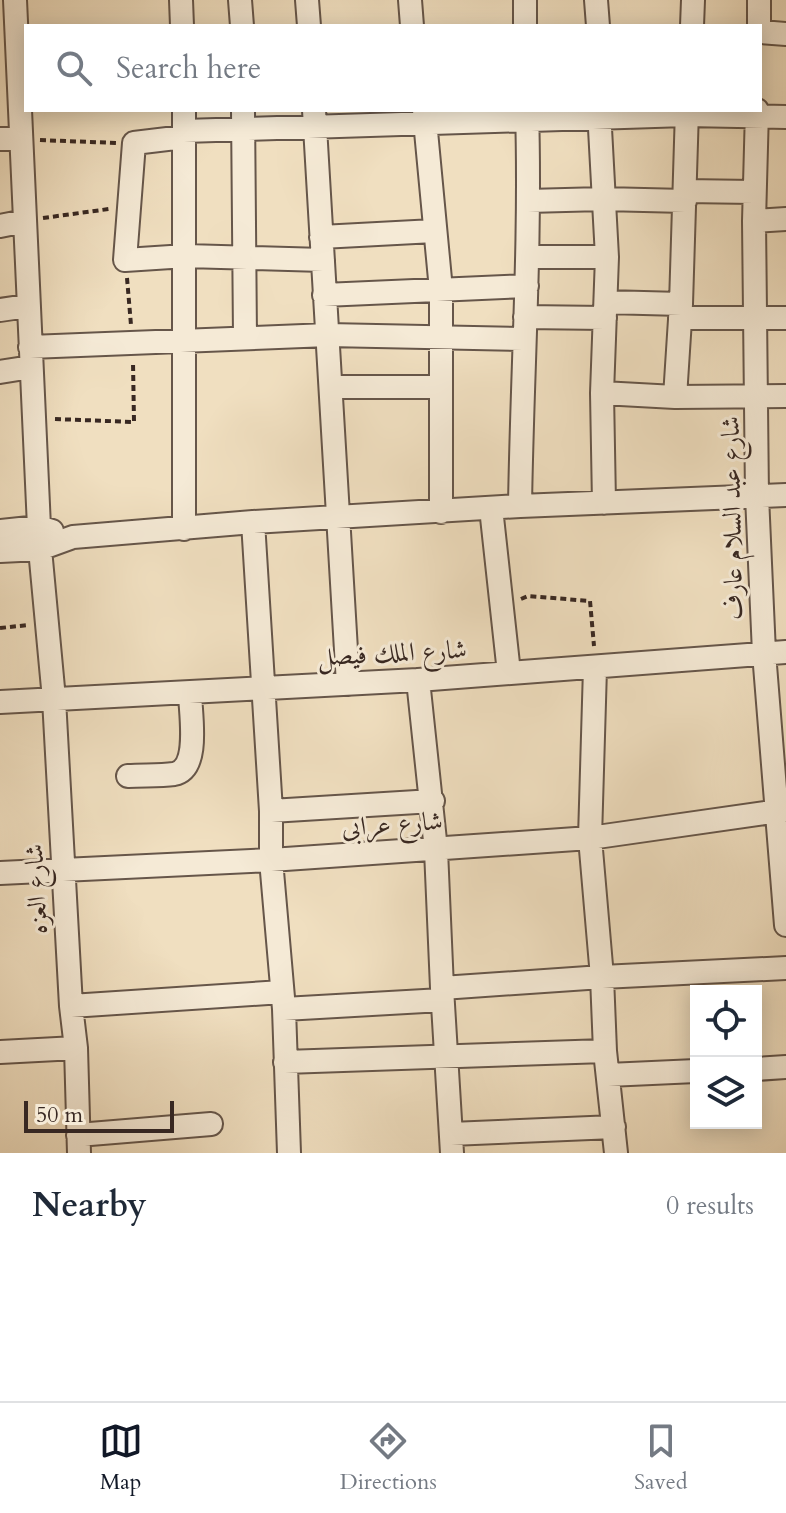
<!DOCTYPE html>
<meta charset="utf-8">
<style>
:root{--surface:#fff;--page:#f2f2f3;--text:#1f2937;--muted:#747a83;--line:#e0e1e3;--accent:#111827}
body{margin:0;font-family:Cardo,Amiri,serif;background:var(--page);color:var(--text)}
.controls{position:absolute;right:24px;bottom:24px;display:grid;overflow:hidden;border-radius:0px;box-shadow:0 4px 20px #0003}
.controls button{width:72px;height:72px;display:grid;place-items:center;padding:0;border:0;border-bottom:2px solid var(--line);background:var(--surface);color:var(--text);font:40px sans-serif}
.scale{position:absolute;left:24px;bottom:20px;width:150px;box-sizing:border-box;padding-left:8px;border:4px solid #382822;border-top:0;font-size:22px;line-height:28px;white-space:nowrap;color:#382822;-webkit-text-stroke:6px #f5ead6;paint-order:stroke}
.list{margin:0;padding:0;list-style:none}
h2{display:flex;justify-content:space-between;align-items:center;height:104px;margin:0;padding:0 32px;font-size:34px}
h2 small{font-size:26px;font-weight:400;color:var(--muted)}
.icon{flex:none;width:44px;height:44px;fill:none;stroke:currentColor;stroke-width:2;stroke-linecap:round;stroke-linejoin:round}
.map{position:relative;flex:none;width:786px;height:1153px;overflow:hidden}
.search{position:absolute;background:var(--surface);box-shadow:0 4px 20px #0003;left:24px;right:24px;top:24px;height:88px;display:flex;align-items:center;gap:20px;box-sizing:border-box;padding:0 28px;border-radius:0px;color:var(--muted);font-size:30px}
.sheet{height:248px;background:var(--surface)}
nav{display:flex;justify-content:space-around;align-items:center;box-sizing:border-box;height:112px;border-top:2px solid var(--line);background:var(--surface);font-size:22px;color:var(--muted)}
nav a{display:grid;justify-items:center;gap:4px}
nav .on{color:var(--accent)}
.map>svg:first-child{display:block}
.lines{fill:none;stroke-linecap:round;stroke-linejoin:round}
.street-casing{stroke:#66564a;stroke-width:26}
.path{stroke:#382822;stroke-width:4;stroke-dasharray:6 4;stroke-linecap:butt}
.street{stroke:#f5ead6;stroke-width:22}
.labels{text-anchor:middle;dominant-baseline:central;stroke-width:6;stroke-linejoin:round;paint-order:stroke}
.street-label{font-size:26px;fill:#382822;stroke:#f5ead6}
</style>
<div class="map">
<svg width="786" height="1153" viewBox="0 0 786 1153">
<rect width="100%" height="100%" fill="#f0dfc0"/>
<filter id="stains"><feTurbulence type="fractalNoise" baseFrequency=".0025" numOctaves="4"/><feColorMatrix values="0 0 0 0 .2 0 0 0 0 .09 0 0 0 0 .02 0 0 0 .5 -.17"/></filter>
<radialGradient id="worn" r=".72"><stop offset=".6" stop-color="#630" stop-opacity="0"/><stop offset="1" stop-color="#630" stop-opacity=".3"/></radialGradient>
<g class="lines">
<defs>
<path id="street" d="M15,0L40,549L54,699L71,1006L76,1048L79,1153
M181,0L182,26
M240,0L242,26
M307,0L309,26
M410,0L412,26
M525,0V26
M596,0L598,26
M759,0V26
M692,26L693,0
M760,32L786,34
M184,110V529
M243,110L245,337
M314,110L348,684
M424,110L441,290V512
M599,110L607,257L602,393L604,503
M757,110L754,221L757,496L764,653L786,925
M184,131L686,115L786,117
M184,137L134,143L125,260L186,256L323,260
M0,139H20
M685,191L754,192
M528,201L603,199L685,201
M754,221L786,219
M0,226L25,221
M321,237L434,231
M529,257H607
M324,295L527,286
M606,302L681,304
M0,310L27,306
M525,317L605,318
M680,318H786
M30,347L328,335L523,339
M0,372L31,367
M332,387H441
M602,393L675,397L786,396
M675,397L681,304L687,110
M520,506C522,374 531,242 527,110
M491,508L509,673
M253,522L271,811V860L284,1009L289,1153
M0,531L39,527L52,531
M0,551L40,549L73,537L253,522L520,506L786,495
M595,668L590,838L602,977L605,1051L616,1153
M418,680L436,850L442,988L452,1153
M0,702L418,680L786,652
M128,776C143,775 159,776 174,774C201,769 190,713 190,692
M271,811L433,801
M0,873L271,860L590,838L786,810
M442,988L602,977L786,968
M71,1006L282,992
M284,1009L442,1000
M0,1052L76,1048
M285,1062L605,1051
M756,1069L786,1067
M608,1075L696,1071
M451,1134L614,1127
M78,1135L211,1124"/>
</defs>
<!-- street casing -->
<use href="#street" class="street-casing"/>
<!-- path -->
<path class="path" d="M40,140L116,143
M43,218L109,209
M127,278L131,325
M55,419L134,422L133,362
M521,599L528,596L590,601L594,646
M0,628L29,625"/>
<!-- street -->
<use href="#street" class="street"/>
</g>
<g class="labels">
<!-- street labels -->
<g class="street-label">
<text transform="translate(732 518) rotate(-91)">شارع عبد السلام عارف</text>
<text transform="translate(392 653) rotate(-3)">شارع الملك فيصل</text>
<text transform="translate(392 824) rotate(-4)">شارع عرابى</text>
<text transform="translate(36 889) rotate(-93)">شارع العزه</text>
</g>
</g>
<rect width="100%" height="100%" filter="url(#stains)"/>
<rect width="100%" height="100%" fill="url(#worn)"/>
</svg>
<div class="controls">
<button><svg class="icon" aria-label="locate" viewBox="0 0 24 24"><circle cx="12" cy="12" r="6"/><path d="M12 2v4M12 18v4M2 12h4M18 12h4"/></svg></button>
<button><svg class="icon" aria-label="layers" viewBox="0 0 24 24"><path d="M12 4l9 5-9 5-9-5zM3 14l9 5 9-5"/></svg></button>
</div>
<div class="scale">50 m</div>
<div class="search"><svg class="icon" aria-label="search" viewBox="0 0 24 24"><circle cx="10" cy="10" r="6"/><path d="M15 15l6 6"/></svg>Search here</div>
</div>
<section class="sheet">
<h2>Nearby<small>0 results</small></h2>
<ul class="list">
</ul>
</section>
<nav>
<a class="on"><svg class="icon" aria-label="map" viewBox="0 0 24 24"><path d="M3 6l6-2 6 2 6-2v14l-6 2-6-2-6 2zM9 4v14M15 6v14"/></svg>Map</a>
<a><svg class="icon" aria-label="directions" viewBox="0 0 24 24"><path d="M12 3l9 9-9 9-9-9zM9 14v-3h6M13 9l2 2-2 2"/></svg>Directions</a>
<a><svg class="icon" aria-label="saved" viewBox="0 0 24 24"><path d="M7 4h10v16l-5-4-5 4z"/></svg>Saved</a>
</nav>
